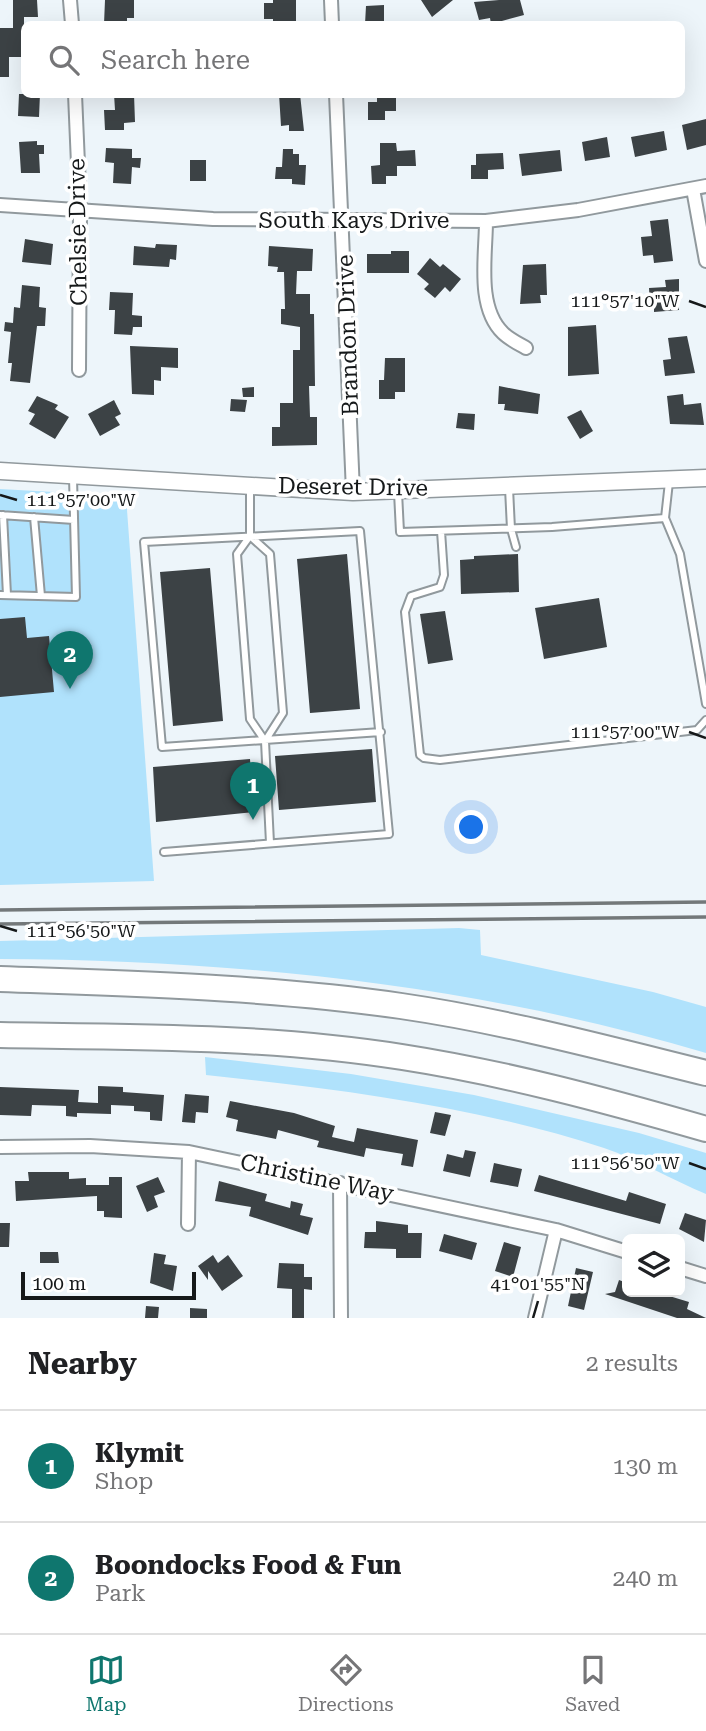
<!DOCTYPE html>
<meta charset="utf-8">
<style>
:root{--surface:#fff;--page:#f2f2f2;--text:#202124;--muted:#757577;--line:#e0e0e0;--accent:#0f766e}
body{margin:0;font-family:"Roboto Serif",serif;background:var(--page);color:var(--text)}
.controls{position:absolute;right:21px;bottom:21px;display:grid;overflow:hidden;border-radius:10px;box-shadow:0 7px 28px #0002}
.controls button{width:63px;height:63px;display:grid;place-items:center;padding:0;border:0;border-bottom:2px solid var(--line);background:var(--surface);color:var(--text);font:35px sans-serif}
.scale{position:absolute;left:21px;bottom:18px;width:175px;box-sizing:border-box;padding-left:7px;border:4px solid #16191a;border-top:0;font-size:19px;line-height:24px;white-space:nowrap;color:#16191a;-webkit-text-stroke:5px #fff;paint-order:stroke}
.you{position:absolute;left:472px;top:828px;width:24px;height:24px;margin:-18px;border:5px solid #fff;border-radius:50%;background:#1a73e8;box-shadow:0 0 0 10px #1a73e833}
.badge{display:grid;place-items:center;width:46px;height:46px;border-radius:50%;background:var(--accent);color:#fff;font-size:23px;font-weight:700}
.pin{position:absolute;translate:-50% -58px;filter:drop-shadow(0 2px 4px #0008)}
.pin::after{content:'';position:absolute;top:37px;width:24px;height:21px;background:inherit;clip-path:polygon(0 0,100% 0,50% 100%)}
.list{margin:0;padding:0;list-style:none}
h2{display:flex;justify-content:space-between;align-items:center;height:91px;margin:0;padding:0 28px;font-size:30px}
h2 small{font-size:23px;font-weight:400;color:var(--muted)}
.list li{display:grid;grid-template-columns:46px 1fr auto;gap:21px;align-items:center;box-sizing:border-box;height:112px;padding:0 28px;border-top:2px solid var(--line)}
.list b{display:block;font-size:26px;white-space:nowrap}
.list p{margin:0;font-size:23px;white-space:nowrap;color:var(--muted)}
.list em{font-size:23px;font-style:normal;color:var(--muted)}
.icon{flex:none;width:38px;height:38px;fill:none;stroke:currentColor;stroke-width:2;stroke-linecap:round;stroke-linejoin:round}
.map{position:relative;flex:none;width:706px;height:1318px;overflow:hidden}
.search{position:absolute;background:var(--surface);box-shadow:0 7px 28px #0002;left:21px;right:21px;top:21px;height:77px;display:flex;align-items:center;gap:18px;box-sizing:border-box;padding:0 24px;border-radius:10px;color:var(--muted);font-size:26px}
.sheet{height:315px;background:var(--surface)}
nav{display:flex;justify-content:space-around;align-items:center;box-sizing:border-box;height:98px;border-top:2px solid var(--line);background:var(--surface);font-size:19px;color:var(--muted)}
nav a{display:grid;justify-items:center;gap:4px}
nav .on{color:var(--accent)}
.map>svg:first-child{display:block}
.green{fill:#b0e2fc}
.building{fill:#3c4245}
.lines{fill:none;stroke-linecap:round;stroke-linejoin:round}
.service-casing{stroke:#91999d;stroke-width:10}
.minor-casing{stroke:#91999d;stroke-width:16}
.tertiary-casing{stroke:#91999d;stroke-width:19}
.motorway-casing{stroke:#91999d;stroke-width:28}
.service{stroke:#fff;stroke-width:6}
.minor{stroke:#fff;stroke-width:12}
.tertiary{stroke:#fff;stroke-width:16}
.motorway{stroke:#fff;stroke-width:24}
.rail{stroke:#73787a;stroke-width:3.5}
.ticks{fill:none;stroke:#16191a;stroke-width:2.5}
.labels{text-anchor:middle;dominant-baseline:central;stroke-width:7;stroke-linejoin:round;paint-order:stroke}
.street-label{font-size:23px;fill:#16191a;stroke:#fff}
.ticks-label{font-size:18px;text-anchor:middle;fill:#16191a;stroke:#fff;stroke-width:7;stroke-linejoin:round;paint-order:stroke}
</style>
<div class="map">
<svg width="706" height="1318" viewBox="0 0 706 1318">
<rect width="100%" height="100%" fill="#edf5fa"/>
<!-- green -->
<path class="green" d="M0,489L126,496L154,881L0,885Z
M459,928L480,930L481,955L653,992L706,1007V1053C478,985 237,960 0,959V941Z
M205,1057L351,1074L474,1095L639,1133L706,1153V1194C672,1180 639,1160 604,1148C475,1106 339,1089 206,1075Z"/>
<!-- building -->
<path class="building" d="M13,0H37L38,17H24V57H9V77H0V28H13Z
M105,0H134V18H127V24H104Z
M273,0H296V24H273V19H264V3H273Z
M421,0H453L432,17Z
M499,0H520L524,15L491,24L490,18L479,20L474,2Z
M384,5V24H365L366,6Z
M19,94H40L39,117L18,116Z
M114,94H134L135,122L124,123V130H105L104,110H115Z
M279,94H300L304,131H289V125L281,126Z
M377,94H396V111H385V120H368V102H377Z
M706,119V145L687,150L682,125Z
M664,131L667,150L635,157L631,137Z
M607,137L610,157L585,161L582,142Z
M37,141V145H44V154H39L40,173H21L19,142Z
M380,143H396L397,151L415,150L416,166H397V176H386V184H372L371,166L380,165Z
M106,148L132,149V158H141L140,168L132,167L131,184L113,183L114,163L105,162Z
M283,149H293V154H299V165H306L305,185L292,184V179H275L276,167H282Z
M560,150L562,171L522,176L519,154Z
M503,153L504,169L488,170V179H471V165H476V154Z
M190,160H206V181H190Z
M668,219L673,261L654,263L653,255L643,256L641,237L652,236L650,221Z
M25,239L53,244L51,265L22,262Z
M156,244L177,245L176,260L170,259L169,267L133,265L134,246L155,248Z
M269,246L313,249L312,271H297L296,294H310V314H314L315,386H309L310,417H317V445L272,446V427H280V403H293V350H300V327L281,324V309H285L284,272H277L278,267L268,266Z
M391,251H409V273H367V254H391Z
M430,258L440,267L443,264L461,279L450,292L445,287L435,298L424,289L429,284L417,274Z
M546,264L547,295H540L541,303L520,304L523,265Z
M679,279V310L654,312V306H650L649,288L666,287L665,280Z
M22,285L40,287L39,307L46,308L45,326H37L30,383L10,381L12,363H8L11,332L4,331L5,322L13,323L14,307L20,308Z
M110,292L133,293L132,315L142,316V327H133L132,335L114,334L115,310H109Z
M596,325L599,374L568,376V327Z
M687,336L695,373L665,376L663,360L671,359L668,338Z
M130,346L178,348V368L161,367V381L154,380V395L132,394Z
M385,358H405V392H395V399H379V380H384Z
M499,386L540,394L538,414L504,410L505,404H498Z
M254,387V397H243L242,388Z
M683,394L684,405L701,403L704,425L670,424L667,396Z
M37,396L58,405L55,409L69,417L55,439L29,424L35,414L28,411Z
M231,399L247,400L245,412L230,411Z
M114,400L121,414L115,417L120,425L100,436L88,414Z
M581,410L593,431L580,439L567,417Z
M458,413L475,414L474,430L456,428Z
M347,554L360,709L310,713L297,559Z
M518,554L519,592L461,594L460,560L474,559V556Z
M210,568L223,721L173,726L160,572Z
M599,598L607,647L544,659L535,608Z
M445,611L453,660L428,664L420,614Z
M25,617L27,638L49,636L54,692L0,697V619Z
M372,749L376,802L279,810L275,756Z
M250,759L254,812L156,822L153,767Z
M98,1086L123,1087V1092L164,1095L162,1121L150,1120V1112L134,1111V1106L111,1105V1114L77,1113V1117L66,1116V1106L32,1105L31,1116L0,1115V1087L79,1090L78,1102L98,1103Z
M185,1094L209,1096L208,1113L196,1112L195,1123L182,1122Z
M230,1101L294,1113L335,1126L332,1137L354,1142L357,1128L418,1140L413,1167L401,1165L403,1154L366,1148L364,1157L317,1147L319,1141L278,1130L276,1139L236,1131L238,1120L226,1117Z
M435,1112L451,1115L445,1136L430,1133Z
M465,1150L476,1152L470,1177L443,1171L447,1154L463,1158Z
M494,1163L522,1169L518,1187L490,1182Z
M28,1172H69V1179L86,1178V1185H109V1177H122V1218L104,1217V1211H97V1196L16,1201L15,1181H29Z
M539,1175L626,1201L629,1192L666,1204L660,1224L534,1191Z
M158,1177L165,1192L154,1196L158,1207L147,1212L136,1186Z
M219,1181L267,1194L265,1201L290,1208L291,1201L303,1204L300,1215L313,1218L308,1235L249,1216L251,1207L215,1201Z
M685,1213L706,1220L704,1242L679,1229Z
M376,1221L408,1225V1233H422L421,1258H396V1249L364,1248L365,1232H376Z
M0,1223H10L9,1247H0Z
M444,1234L477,1243L472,1260L439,1251Z
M504,1242L521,1247L513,1277L495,1271Z
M40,1252H58L59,1263H40Z
M154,1253L166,1255L164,1264L177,1266L173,1291L150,1283Z
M213,1255L218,1263L228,1255L243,1276L222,1291L208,1271V1280L198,1266Z
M279,1263L304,1264V1277H312V1290L304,1289V1318H292V1289L277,1288Z
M576,1268L593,1272L584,1310L568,1306Z
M619,1280L627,1283V1292H656L689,1302L687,1309L706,1318H677L605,1294L615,1292Z
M146,1306L159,1307L158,1318H145Z
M190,1308L207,1309V1318H190Z"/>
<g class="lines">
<defs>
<path id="service" d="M250,488V536L237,554L250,719L265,741L270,843
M509,488L511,529L516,547
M398,492L400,532L552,527L665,518L669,482
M0,515L74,520
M3,515L7,595
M34,517L41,596
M665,518L680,554L706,704
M441,531L444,575L440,587L411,596L405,612L420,755L424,758L440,760L697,730L706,720
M250,536L270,554L283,713L265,741
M0,595L76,597L73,477
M164,852L389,834L360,531L144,542L162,747L381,732"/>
<path id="minor" d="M70,0L72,24
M331,0L332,24
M75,94L80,211L79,370
M336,94L353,492
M693,189L706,261
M0,205L213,219L486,221L578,210L706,186
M486,221C486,255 476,307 503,333C509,339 519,344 526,348
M0,1147L90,1146L189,1152L556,1230L627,1252
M340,1183L341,1318
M188,1224L189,1152
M680,1268L706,1276
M535,1318L556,1230"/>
<path id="tertiary" d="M0,471L353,492L706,478"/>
<path id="motorway" d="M0,979C134,984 268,987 401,1006C504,1021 605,1048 706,1073
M0,1035C134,1037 269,1036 402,1057C505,1073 605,1100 706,1129"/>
</defs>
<!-- service casing -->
<use href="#service" class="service-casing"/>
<!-- minor casing -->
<use href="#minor" class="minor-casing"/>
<!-- tertiary casing -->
<use href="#tertiary" class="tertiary-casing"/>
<!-- motorway casing -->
<use href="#motorway" class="motorway-casing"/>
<!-- service -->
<use href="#service" class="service"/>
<!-- minor -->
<use href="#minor" class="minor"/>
<!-- tertiary -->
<use href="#tertiary" class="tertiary"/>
<!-- motorway -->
<use href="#motorway" class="motorway"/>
<!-- rail -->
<path class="rail" d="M0,910L706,902
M0,924L706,917"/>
</g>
<!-- ticks -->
<path class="ticks" d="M689,301L706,307M0,495L17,500M689,732L706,738M0,926L17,931M689,1163L706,1169M533,1318L538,1301"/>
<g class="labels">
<!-- street labels -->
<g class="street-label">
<text x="354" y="220">South Kays Drive</text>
<text transform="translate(78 232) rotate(-91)">Chelsie Drive</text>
<text transform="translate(348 335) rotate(-92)">Brandon Drive</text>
<text transform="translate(353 487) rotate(1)">Deseret Drive</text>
<text transform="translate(317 1178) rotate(12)">Christine Way</text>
</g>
</g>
<g class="ticks-label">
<text x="625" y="307">111°57'10"W</text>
<text x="81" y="506">111°57'00"W</text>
<text x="625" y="738">111°57'00"W</text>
<text x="81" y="937">111°56'50"W</text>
<text x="625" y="1169">111°56'50"W</text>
<text x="538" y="1290">41°01'55"N</text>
</g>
</svg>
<div class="controls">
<button><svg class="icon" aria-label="layers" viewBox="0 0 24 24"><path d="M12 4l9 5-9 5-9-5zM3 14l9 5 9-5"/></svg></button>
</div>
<div class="scale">100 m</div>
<div class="you"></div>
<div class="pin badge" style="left:253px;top:820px">1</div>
<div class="pin badge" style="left:70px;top:689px">2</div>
<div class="search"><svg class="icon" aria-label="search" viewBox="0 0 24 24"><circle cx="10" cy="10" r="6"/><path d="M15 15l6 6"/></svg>Search here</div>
</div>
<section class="sheet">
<h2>Nearby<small>2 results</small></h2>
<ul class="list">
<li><span class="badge">1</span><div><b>Klymit</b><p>Shop</p></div><em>130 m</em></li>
<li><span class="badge">2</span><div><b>Boondocks Food &amp; Fun</b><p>Park</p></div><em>240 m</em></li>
</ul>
</section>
<nav>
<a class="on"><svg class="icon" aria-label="map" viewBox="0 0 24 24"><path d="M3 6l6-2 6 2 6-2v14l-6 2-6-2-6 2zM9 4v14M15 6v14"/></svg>Map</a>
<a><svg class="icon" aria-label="directions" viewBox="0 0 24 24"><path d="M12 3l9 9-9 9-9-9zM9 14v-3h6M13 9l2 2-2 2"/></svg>Directions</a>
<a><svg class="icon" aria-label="saved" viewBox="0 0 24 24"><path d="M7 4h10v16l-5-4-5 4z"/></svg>Saved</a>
</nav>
